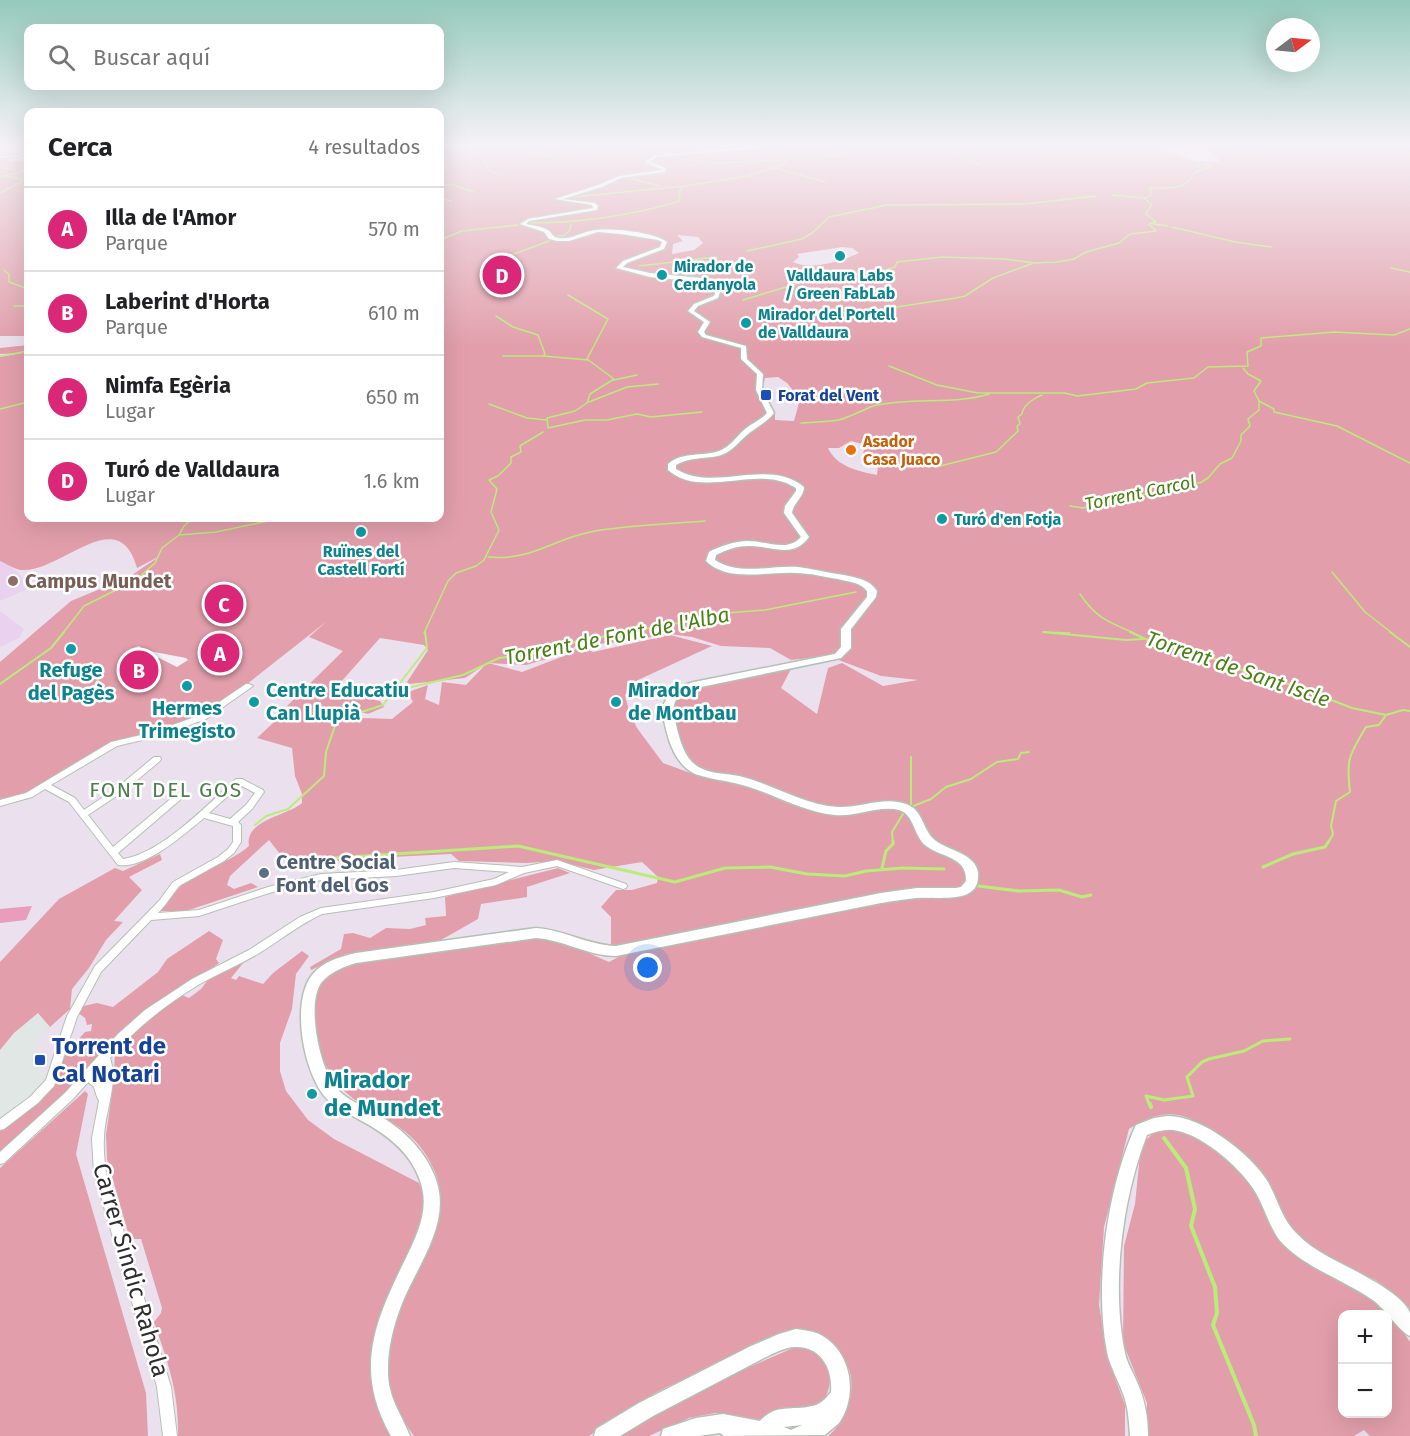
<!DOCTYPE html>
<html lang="es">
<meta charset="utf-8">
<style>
:root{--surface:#fff;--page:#f2f2f2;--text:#202124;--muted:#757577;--line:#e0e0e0;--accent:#db2777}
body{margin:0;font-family:"Fira Sans",sans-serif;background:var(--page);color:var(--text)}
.controls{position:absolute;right:18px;bottom:18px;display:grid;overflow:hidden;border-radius:12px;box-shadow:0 6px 24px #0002}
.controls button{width:54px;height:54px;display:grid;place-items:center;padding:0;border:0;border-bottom:2px solid var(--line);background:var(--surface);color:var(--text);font:30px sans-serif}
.compass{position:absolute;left:1266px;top:18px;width:54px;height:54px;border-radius:50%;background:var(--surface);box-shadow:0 6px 24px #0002;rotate:74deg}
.you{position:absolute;left:648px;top:968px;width:21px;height:21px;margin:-15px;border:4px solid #fff;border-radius:50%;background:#1a73e8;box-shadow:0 0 0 9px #1a73e833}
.badge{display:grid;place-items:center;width:39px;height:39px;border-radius:50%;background:var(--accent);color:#fff;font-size:20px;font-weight:700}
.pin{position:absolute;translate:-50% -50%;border:3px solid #fff;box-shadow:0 2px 6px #0006}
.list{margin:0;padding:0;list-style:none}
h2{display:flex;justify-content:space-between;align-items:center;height:78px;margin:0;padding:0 24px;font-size:26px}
h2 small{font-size:20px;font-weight:400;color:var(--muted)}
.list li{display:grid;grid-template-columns:39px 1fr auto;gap:18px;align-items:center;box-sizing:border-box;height:84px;padding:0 24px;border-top:2px solid var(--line)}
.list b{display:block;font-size:22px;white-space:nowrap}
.list p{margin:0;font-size:20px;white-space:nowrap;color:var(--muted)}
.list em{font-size:20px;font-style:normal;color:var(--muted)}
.icon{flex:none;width:33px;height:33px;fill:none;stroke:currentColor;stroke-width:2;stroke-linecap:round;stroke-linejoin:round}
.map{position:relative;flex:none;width:1410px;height:1436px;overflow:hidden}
.search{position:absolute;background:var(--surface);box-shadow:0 6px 24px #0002;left:24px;top:24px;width:420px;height:66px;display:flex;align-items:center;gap:15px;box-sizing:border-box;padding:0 21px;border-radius:12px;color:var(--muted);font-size:22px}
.panel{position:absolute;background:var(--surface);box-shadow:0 6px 24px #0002;left:24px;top:108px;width:420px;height:414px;border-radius:12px}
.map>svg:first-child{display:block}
.industrial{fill:#e1e7e4}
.education{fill:#ead1ef}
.green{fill:#e29fab;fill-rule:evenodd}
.pitch{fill:#e99cbc}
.plaza{fill:#f5eff6}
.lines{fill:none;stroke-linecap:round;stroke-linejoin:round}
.stream-far3{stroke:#baec78;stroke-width:1.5}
.stream-far2{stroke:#baec78;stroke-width:2}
.stream-far1{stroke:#baec78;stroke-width:3}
.stream{stroke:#baec78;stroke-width:4}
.street-casing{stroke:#b4c0b4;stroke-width:2}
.secondary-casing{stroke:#b4c0b4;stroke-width:3}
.street{fill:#fff;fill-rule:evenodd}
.secondary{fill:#fff;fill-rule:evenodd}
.culture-dot{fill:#0f9aa8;stroke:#fff;stroke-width:2}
.transit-dot{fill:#1a4fb4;stroke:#fff;stroke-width:2}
.food-dot{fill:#e8710a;stroke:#fff;stroke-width:2}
.education-dot{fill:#8d6e63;stroke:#fff;stroke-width:2}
.service-dot{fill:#5c6f8a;stroke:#fff;stroke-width:2}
.labels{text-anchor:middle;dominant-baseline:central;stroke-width:5;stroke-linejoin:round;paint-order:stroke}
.far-culture-label{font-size:16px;font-weight:bold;fill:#0d838f;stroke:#fff;text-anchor:start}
.far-transit-label{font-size:16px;font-weight:bold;fill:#164399;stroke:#fff;text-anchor:start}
.far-food-label{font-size:16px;font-weight:bold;fill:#c56008;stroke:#fff;text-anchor:start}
.far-water-label{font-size:18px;font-style:italic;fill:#498112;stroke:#fff}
.education-label{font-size:20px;font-weight:bold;fill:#785e54;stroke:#fff;text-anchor:start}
.culture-label{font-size:20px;font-weight:bold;fill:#0d838f;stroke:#fff}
.service-label{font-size:20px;font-weight:bold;fill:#4e5e75;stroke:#fff;text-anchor:start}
.water-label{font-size:21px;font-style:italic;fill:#498112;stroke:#fff}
.neighbourhood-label{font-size:21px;letter-spacing:1.5px;fill:#4f7e4e;stroke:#fff}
.near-transit-label{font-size:24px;font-weight:bold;fill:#164399;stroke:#fff;text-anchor:start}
.near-culture-label{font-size:24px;font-weight:bold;fill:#0d838f;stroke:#fff;text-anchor:start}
.near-street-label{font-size:24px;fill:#2d2d2d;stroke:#fff}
</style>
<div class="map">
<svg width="1410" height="1436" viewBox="0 0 1410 1436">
<rect width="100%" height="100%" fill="#ebe1ee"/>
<!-- industrial -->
<path class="industrial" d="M38,1012L50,1027L41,1035L37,1045L39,1056L35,1059L38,1065L42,1063L45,1077L43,1082L30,1096L0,1117V1051L14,1033Z"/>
<!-- education -->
<path class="education" d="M0,561L13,568L32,587L0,601Z
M0,611L24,629L19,638L0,647Z"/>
<!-- green -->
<path class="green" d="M440,145H1171L1155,148L1192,161L1221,162L1209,150L1184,145H1410V1309C1399,1300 1388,1287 1375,1280C1349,1266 1322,1259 1300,1238C1282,1221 1279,1199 1267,1179C1261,1169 1245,1160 1236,1152C1198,1121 1177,1098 1129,1129L1104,1227L1099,1305L1108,1359L1125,1405V1436H828C848,1420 862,1377 841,1357C832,1349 803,1337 791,1331L782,1333L661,1390L630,1407L589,1436H414C332,1323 470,1259 435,1172C413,1120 377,1122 342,1089C320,1068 304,1012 320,984C327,973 339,969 349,964L535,937L561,941L609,962L624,954L899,900C905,899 911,897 917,897C932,895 974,904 978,882C980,874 973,864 968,858C959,848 945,850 935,842C921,831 925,811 906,804C885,797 861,809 839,807C802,805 771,783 735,775C722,772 703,773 692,763C681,752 677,727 672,713C672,700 679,696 689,690L791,669L781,688L817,714L828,668L842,663L883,686L918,680L881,676L828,656L791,660L770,648L721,646L692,637L670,634L628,641L577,646L550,658L526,665L488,663L522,672L569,654L580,646L593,652L670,635L712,646L638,680L625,695L629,711L637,728L663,763L696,775L744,785L789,804L818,812L849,814L888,809H901L912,818L917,834L923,842L960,861L968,878L964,885L956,888L611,947V917L601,907L616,890H632L657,883L658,877L642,862L594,870L557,861L526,863L459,861L451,854L353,859L291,868L269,840L230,876L227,885L234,889L251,883L258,887L186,911H161C168,903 174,892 182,885C203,868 226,865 249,846C244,820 287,816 302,803V794L295,776L292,748L257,738L290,707L287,706L343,651L309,637L327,621L219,706L165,730L114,743L29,793L0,799V662L71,601L129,577L160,556L137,568C118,501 62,573 21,570C14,569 7,564 0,561V357L23,353L0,354V348L28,345V518H440ZM677,235L698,237L703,243L694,250L672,254L673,244L683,241ZM842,247L852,248L859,253C842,261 811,271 793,262L799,257L797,254ZM778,377L787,383L800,399L794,421L775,420V412L762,390L765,378ZM851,441L866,445L863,453L879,457L877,475C858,471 837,467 828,448H839ZM380,638L424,645L428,650L407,682L409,684L465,678L486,664L466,685L442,682L439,705L425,699L428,685L408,692L413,702L392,719L363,718L354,710L368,714L384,707L380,701L332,692Z
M0,156H2V159L14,162L28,160V335L25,336H0Z
M160,854L162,860L129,877L142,890L114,921L123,922L106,940L89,968L72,989L70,1009L50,1027L38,1013L14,1033L0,1050V962L59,899L115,868L123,871Z
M558,868L570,873L527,887V897L481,904L478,919L441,940L346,954L311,970L310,967L341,949L344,934L353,933L370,938L386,928L410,929L426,925L425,918L446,916L445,897Z
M209,931L223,940L216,959L219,963L183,988L0,1153V1129L52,1086L65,1054L85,1032L91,1031L92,1024L87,1025L85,1018L78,1013L79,1007L97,1003L113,1007L158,972L167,959Z
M302,951L309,956L296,974L292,1009L280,1043V1071L286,1091L308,1120L334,1139L419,1183L427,1202L373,1386L382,1418L391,1436H178C179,1392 168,1363 154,1322L161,1313L162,1308L141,1239H132L129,1236L107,1159L106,1135L113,1085L115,1053L121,1044L157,1011L182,995L189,998L201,989L210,977L248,957L231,978L236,980L239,976L263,984L273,973Z
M85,1091L88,1094L76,1154L146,1393L148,1436H0V1168Z
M1156,1130L1183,1131L1207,1142L1253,1183L1274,1228L1372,1296L1391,1314L1410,1342V1436H1370L1364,1430L1354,1436H1147V1403L1123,1343L1124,1246L1135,1204L1141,1145ZM1342,1314H1388V1414H1342Z
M793,1348C825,1345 840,1377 822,1403L811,1407L784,1408L763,1420L715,1413L689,1418L649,1436H615L697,1390Z"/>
<!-- pitch -->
<path class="pitch" d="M32,906L26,920L0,923V909Z"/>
<!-- plaza -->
<path class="plaza" d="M139,646L144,650L186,658L188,660L177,667L159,658L127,654L130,649Z"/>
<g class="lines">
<!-- stream-far3 -->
<path class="stream-far3" d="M453,145L528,151L565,160
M942,145L981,166
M461,147L476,154L488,164L487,169L502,176
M584,147L586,145
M1027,151L1042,145
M684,159L714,163L785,160
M0,167L15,170
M776,168L825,182
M0,177L28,170
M625,177L660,186
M440,185H454L474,192
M0,193L21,182L22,179L6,176
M1112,195L1145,198
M440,198L451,201
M564,198L684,186L748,176L784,164L788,158H823L879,145
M1150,208L1151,204L1145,199L1151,195L1150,188C1168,187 1185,192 1194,173L1211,166L1165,151
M527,223C580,223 630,216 680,201L679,192L683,187
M1154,224L1168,226
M1172,227L1235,242L1271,247
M552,236H563L570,230L571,224
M440,240L462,231L518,225
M747,251L802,239L812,233L829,217L887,205L1025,204L1096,196
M495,261L549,241V236
M639,266L717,257
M1391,268L1410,272
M4,270L9,274
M9,275V282L28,289
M568,295L608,319L587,359L614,379L590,394L587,403L575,411L547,418L548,428L585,420H607L637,414L651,417L702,412
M743,300L812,279L885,270L895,267L897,262L942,257L1004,259L1034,263L1057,262L1074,259L1086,252L1119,243L1130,234L1156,231L1149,224L1156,222L1146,214L1148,210
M14,306H28
M496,316L513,327L538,335L545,354L543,356L588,360
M784,318L883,309L956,298L965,296L993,278L1031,264
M0,356L28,351
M503,356H543
M889,366L937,385L978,393H1065L1077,396L1136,389L1147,383L1194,378L1208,367L1248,366L1247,352L1261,346V338L1334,332L1394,335L1410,329
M614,380L637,375
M1259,401L1274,409V412L1337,426L1410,463
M589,402L627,387L658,384
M489,404L527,418L546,420
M0,409L28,402
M801,423C813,422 827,422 838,420C852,417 867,407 877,405C914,397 954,405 989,394
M940,466L996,452L1018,431L1017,426L1020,424L1018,417L1022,414C1023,405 1034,398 1042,395
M1070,506L1083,508L1107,500L1168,491L1184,483H1200L1208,478L1220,464L1232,458L1241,441V435L1250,426L1248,419L1259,410V401L1254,391L1261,381L1248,374L1243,368
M179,535L216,532L282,518
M488,557C532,561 551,540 590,532C625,525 669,524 705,521
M1332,572L1365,612L1392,633
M1080,594C1096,618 1108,622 1134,633
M1043,632L1070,633
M63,633L84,606L136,580L155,563L162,548L179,535L184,526L193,518
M424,633L448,581L456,573L476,566L484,560L499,530L491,512L497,489L489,480L498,476L511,463V457L521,452L520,446L543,432
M620,633L678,623L702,615L765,610L856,592"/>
<!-- stream-far2 -->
<path class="stream-far2" d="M1043,632L1126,640L1143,639
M1130,632L1148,640L1200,653L1244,671L1295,686L1352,708L1386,715L1403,710L1410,711
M1390,632L1410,647
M0,684L51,648L64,632
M390,699L407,688L463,675L499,658L555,650L577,641L629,632
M911,757V807L931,799L946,787L971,779L997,762L1018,759L1021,753L1029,752
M255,825L266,816L288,809L324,776L326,752L337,720L383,705L427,648L425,632
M893,843L892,832L903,814
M1328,843L1333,834L1331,826L1336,801L1350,792C1346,759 1349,755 1366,727L1379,725L1386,715"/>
<!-- stream-far1 -->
<path class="stream-far1" d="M288,861L518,846L675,882L725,868L770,867L807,874L845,876L866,871L903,868L944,869
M1263,867L1293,854L1325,847L1329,841
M882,868L886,851L893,844V841
M978,886L1019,891L1059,890L1082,897L1091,895
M1150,1106L1146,1096L1164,1100L1193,1096L1187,1077L1202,1062L1209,1059L1244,1051L1263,1041L1290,1039"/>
<!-- stream -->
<path class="stream" d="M1150,1104L1151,1107
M1164,1138L1186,1168L1195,1209L1191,1226L1215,1287L1217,1313L1213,1325L1254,1425L1256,1436"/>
<defs>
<path id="street" d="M27,150H28V152L18,157L0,158V156L17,155Z
M246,684H249L253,686L206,719L159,736L117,746L51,785L75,798L84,810L118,787L154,757H160L161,759L160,761L124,791L88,815L113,847L174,796H180L181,798L180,800L118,853L123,859C162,853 207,805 236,779H242L263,790L264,792L252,809L238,822L241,825V842L234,853L224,861L179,886L165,905L158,913L199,910L268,887L321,874L396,870L454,862L522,867L557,860L626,884L627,886L626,888L623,889L557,866L524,873L496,885L434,898L322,914C298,925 278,942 256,955C237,966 217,974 198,985C165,1005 135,1029 110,1058C119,1085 104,1112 104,1139C103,1150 105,1162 106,1173L171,1387L177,1436H163L157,1387L94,1173L92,1138L99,1101L97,1097L94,1087L88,1082L73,1099L4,1163L0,1164V1152L65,1093L118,1034L145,1010L192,979L249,950L300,917L321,908L434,892L494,879L509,872L454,868L396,876L321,880L269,893L199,916L151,920L101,972L77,1017L54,1086L38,1103L4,1129L0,1130V1119L30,1097L46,1080L67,1016L95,966L159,901L173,882L218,857L228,849L233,842V826L204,818C183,835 146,869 118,865L69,802L45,789L32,797L0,806V800L26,793L111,742L154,732L200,715ZM240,785L255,793L246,805L230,819L209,813ZM101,1067L103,1081L95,1075Z"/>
<path id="secondary" d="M776,145H793L656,157L650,162L666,168L665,172L621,178L602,187L563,199L595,203L598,206L597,210L529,221L526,224C532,225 543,227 548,230C553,234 552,237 559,238C570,240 580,233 590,231C607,227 654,232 667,242L664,249L627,263L623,267L650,273L711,279L723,283L718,298L698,306L694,311L710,322L704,332L706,335L746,346L747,359L763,374L762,390L774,413C768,421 760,425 752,431C740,439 734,452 718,456C703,459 689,457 676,465V469C714,493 767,457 804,487C804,497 793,503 792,513L809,537C793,560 770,545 748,546C736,546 726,550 716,555L715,560C739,576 771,565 798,567C813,569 829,573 844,575C857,578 869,579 877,591L876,597L851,629V648L841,658L696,688C678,694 670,700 675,720C678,733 682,752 692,762C704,774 723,773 739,776C773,784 803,805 838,807C861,808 884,796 906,804C924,810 922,831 936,841C947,849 962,851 972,861C976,865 979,871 978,877C978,905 935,896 917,898C905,899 893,901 881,903L616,956C588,956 564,940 536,938L356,963C343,967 330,972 321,983C306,1005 320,1069 336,1088C345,1098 358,1104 370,1110C399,1126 423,1146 435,1177C453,1222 417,1265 401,1306C394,1325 388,1346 388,1368C387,1397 400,1411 410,1436H391C354,1370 374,1323 405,1260C418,1233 431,1207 419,1178C409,1150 383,1132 358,1119C348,1113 336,1108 327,1099C304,1075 290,1003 312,975C323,961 340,957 356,953L536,928C564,930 588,945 616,946L881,893L917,888H956L961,887L966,881C967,856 941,858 925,845C914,836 914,814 899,810C879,805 856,817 835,815C804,812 778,796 749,787C731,781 713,780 695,774C672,763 666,733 662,709C667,693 678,686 694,682L835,654L841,647V629L867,597V591C860,582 849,582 838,579C824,577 810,573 796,573C768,571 728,583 706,561L709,552C720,546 733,542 746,541C763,540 788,553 801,537L784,513L785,506L796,491V488C792,486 788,483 783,482C748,470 698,497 668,470V464C683,451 702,457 719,451C730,447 736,437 744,430C752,423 761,420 767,413L756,390L757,374L741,359V348L702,337L698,332L704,322L688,311L694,304L714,296L718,285L711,283L650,277L616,268L623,261L660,247L662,242L658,240L621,234L598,232L569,241H557L549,239L544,232L520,224L528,219L593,208L592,205L555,199L598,185L619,176L662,170L645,162L654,155Z
M1167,1116C1201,1115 1251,1154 1268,1182C1278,1200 1282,1220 1297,1234C1306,1243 1316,1250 1327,1256C1346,1267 1402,1291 1410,1313C1410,1319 1410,1329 1410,1336C1399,1331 1386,1310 1374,1301C1345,1280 1310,1270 1284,1245C1270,1231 1266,1210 1256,1193C1243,1170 1204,1136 1178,1131C1168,1128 1157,1131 1147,1135C1122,1199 1111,1285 1125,1353C1127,1363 1133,1372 1137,1382C1145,1400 1148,1417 1148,1436H1130C1129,1420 1128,1405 1122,1391C1117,1378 1110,1366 1107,1352C1094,1283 1107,1188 1136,1125L1154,1118Z
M796,1329C803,1330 812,1331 819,1334C851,1350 859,1394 839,1423C835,1427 829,1431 825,1435L724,1436L720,1433L699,1436H661L663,1429L696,1418L723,1414L760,1421C777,1402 795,1412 816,1405C822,1403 827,1397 831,1392C833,1369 821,1346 795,1347C784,1347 773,1354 764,1358L653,1416L620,1436H594L596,1429L639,1403L751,1346L779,1334ZM802,1425L791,1430L784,1427Z"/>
</defs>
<!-- street casing -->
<use href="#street" class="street-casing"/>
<!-- secondary casing -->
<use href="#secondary" class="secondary-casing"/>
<!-- street -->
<use href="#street" class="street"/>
<!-- secondary -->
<use href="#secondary" class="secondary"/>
</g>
<!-- sky -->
<linearGradient id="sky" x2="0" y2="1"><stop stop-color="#95cabb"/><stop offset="0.42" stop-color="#f6f2f7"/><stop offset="1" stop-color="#f6f2f7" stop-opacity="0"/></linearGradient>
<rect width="1410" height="346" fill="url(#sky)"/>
<!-- markers -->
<g class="culture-dot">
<circle cx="840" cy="256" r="6"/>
<circle cx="662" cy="275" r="6"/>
<circle cx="746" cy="323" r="6"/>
<circle cx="942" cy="519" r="6"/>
<circle cx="361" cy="532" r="6"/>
<circle cx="71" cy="649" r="6"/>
<circle cx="187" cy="686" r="6"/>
<circle cx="254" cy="702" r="6"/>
<circle cx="616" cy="702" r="6"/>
<circle cx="312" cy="1094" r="6"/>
</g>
<g class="transit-dot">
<rect x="760" y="389" width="12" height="12" rx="3"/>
<rect x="34" y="1054" width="12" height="12" rx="3"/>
</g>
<circle class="food-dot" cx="851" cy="450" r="6"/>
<circle class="education-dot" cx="13" cy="581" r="6"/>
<circle class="service-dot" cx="264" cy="873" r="6"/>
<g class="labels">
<!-- far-culture labels -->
<g class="far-culture-label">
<text x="674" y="266">Mirador de<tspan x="674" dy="18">Cerdanyola</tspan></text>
<text x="840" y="275" text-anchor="middle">Valldaura Labs<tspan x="840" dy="18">/ Green FabLab</tspan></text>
<text x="758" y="314">Mirador del Portell<tspan x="758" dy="18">de Valldaura</tspan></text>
<text x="954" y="519">Turó d'en Fotja</text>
<text x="361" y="551" text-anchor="middle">Ruïnes del<tspan x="361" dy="18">Castell Fortí</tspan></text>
</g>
<!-- far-transit labels -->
<g class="far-transit-label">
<text x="778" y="395">Forat del Vent</text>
</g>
<!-- far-food labels -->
<g class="far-food-label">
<text x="863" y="441">Asador<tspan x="863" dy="18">Casa Juaco</tspan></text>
</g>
<!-- far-water labels -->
<g class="far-water-label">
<text transform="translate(1140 493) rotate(-12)">Torrent Carcol</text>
</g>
<!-- education labels -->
<g class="education-label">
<text x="25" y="581">Campus Mundet</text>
</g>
<!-- culture labels -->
<g class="culture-label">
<text x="71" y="670">Refuge<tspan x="71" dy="23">del Pagès</tspan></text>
<text x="266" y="690" text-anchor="start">Centre Educatiu<tspan x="266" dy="23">Can Llupià</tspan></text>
<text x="628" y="690" text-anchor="start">Mirador<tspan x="628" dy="23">de Montbau</tspan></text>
<text x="187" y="708">Hermes<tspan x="187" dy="23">Trimegisto</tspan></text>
</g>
<!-- service labels -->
<g class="service-label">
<text x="276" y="862">Centre Social<tspan x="276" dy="23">Font del Gos</tspan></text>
</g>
<!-- water labels -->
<g class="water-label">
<text transform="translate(617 636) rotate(-11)">Torrent de Font de l'Alba</text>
<text transform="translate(1238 669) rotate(19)">Torrent de Sant Iscle</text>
</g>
<!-- neighbourhood labels -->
<g class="neighbourhood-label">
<text x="166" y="790">FONT DEL GOS</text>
</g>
<!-- near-transit labels -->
<g class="near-transit-label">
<text x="52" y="1046">Torrent de<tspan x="52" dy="28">Cal Notari</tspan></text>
</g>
<!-- near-culture labels -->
<g class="near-culture-label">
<text x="324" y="1080">Mirador<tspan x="324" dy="28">de Mundet</tspan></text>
</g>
<!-- near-street labels -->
<g class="near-street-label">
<text transform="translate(131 1270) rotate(74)">Carrer Síndic Rahola</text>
</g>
</g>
</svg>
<div class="controls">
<button>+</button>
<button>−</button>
</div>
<svg class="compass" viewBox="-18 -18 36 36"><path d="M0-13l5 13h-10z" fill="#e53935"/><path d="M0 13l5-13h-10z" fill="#757577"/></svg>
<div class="you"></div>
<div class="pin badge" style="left:220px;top:653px">A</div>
<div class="pin badge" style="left:139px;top:670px">B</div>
<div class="pin badge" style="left:224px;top:604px">C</div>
<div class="pin badge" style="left:502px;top:275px">D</div>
<div class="search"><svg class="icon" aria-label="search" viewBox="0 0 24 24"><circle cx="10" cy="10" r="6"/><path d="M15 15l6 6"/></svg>Buscar aquí</div>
<section class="panel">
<h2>Cerca<small>4 resultados</small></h2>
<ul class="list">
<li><span class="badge">A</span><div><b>Illa de l'Amor</b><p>Parque</p></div><em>570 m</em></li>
<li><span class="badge">B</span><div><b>Laberint d'Horta</b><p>Parque</p></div><em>610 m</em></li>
<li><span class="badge">C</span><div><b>Nimfa Egèria</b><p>Lugar</p></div><em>650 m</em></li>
<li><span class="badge">D</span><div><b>Turó de Valldaura</b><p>Lugar</p></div><em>1.6 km</em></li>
</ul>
</section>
</div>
